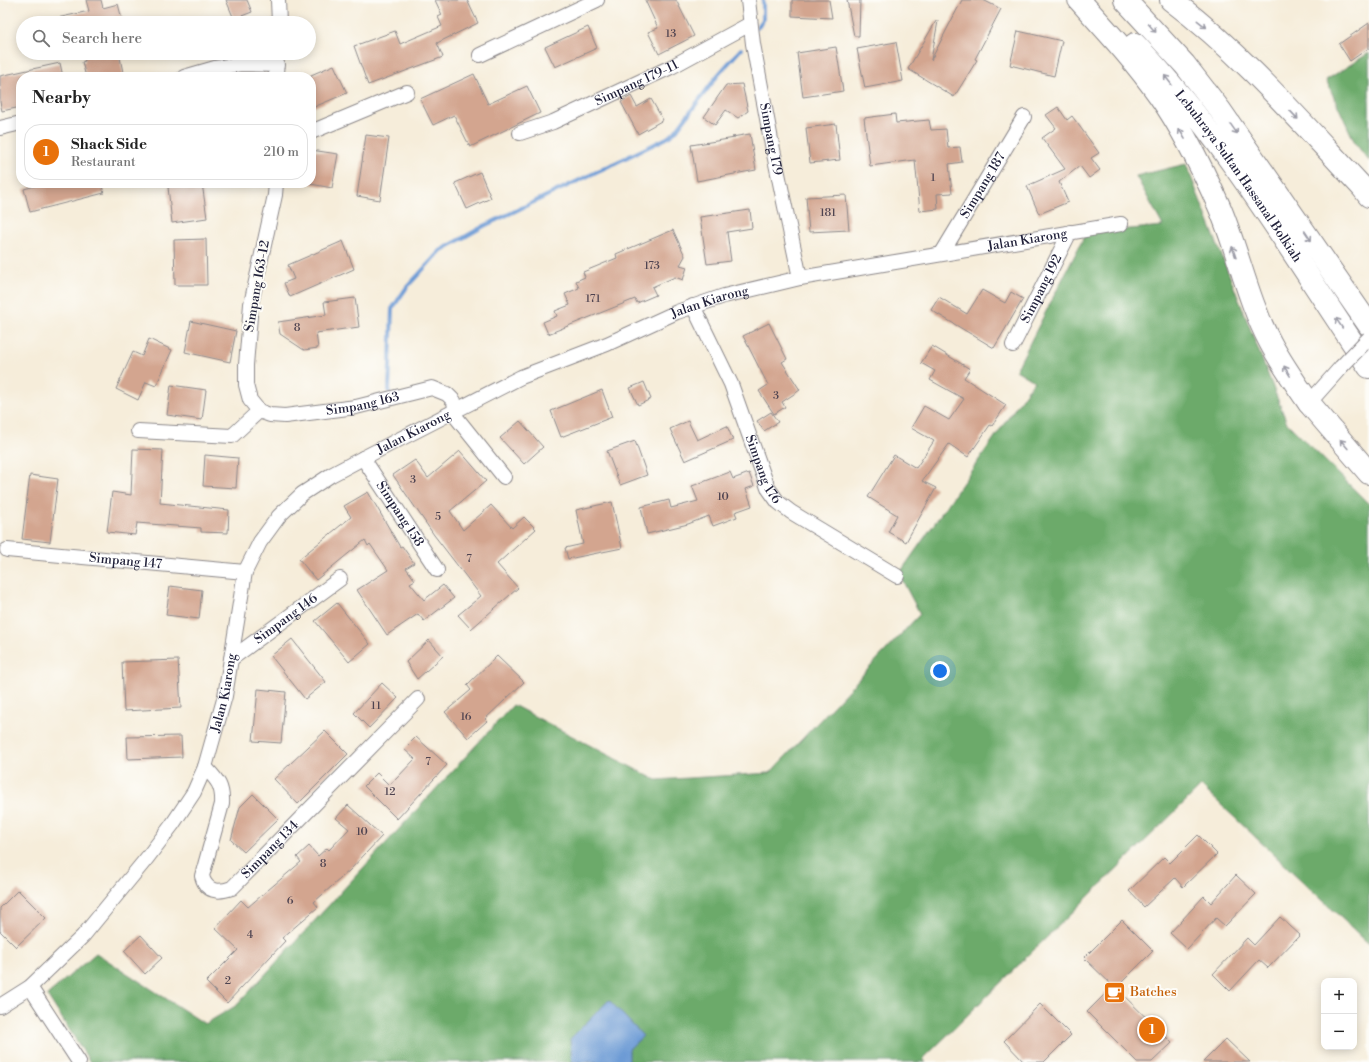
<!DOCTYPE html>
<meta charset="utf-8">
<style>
:root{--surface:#fff;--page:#f6f6f6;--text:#222;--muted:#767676;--line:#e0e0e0;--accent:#7c3aed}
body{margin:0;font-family:"Libre Bodoni",serif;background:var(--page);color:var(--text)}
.controls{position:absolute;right:12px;bottom:12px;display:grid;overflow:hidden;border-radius:8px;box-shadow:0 2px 10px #0003}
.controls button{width:36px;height:36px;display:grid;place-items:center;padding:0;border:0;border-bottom:1px solid var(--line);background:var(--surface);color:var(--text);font:20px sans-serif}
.you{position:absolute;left:940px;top:671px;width:14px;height:14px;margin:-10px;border:3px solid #fff;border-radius:50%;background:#1a73e8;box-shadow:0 0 0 6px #1a73e833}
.badge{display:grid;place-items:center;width:26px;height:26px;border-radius:50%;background:var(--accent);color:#fff;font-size:13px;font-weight:700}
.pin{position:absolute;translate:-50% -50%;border:2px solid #fff;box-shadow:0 1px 4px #0006}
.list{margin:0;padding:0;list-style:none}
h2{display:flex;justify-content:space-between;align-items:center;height:52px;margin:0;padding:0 16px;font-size:17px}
h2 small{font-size:13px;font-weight:400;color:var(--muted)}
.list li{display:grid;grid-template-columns:26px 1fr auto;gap:12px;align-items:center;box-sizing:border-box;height:56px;margin:0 8px 8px;padding:0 8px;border:1px solid var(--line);border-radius:16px}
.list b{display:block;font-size:15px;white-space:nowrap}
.list p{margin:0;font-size:13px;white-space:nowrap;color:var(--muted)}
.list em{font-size:13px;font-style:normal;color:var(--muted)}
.icon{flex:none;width:22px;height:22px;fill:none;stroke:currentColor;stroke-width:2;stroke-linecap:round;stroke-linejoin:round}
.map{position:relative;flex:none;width:1369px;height:1062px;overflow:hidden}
.search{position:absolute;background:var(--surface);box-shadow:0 2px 10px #0003;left:16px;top:16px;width:300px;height:44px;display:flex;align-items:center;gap:10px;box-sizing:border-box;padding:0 14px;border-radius:22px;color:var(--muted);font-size:15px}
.panel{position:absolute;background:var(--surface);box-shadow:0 2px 10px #0003;left:16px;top:72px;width:300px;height:116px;border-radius:16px}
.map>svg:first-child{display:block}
.forest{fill:#6caa6b;stroke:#476653}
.water{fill:#6d9bd5;stroke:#485e88}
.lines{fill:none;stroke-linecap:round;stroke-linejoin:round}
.stream{stroke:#6d9bd5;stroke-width:4}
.building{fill:#d3a58f}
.minor-casing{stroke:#8c888a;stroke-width:16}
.primary-casing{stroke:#8c888a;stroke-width:24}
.motorway-casing{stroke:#8c888a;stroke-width:24}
.minor{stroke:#fff;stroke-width:14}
.primary{stroke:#fff;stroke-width:22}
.motorway{stroke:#fff;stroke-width:22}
.minor-bridge-casing{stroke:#8c888a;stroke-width:16;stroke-linecap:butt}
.minor-bridge{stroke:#fff;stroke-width:14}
.oneway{stroke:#9c9ca7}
.labels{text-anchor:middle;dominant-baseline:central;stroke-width:4;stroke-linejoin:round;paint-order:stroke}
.number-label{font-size:11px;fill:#4e4350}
.street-label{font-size:13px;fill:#22223b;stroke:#fdfcf7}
.food-label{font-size:13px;fill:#c56008;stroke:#fdfcf7;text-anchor:start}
</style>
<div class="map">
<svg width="1369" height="1062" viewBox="0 0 1369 1062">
<rect width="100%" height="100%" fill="#fdfcf7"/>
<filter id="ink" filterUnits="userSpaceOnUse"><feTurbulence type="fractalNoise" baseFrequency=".025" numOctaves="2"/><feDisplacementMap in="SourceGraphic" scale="8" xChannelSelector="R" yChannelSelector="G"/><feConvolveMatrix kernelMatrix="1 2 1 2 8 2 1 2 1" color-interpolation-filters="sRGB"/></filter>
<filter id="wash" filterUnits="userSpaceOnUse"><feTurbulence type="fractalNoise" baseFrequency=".012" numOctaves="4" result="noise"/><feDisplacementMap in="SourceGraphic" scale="16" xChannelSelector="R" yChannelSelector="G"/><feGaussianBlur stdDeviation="0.9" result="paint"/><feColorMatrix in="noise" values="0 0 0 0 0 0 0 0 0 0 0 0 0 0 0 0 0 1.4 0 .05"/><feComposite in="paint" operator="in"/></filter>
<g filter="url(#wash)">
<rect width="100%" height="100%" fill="#f6edda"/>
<!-- forest -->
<path class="forest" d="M1369,53V161L1355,143L1326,80Z
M1186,164L1287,423L1369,504V944L1201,786L923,1059L926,1062H90L47,995L96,953L205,1024L237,1005L513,705L656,780L770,773L920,614L899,574L1034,381L1016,370L1086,233L1163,226L1136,176Z"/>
<!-- water -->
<path class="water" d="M609,1000L643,1036L629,1049V1062H572L570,1039Z"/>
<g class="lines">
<!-- stream -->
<path class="stream" d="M757,28L763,20V0
M389,391L392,309L407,287L440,251L484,226L667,138L675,132L718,75L741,49"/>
</g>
<g id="blocks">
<!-- building -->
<path class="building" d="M86,0H101L103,8L118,4L123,23H58L57,18L89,11Z
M226,0H247L252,12L234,19Z
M435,0H467L478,23L437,43L443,57L368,85L354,46L395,31L400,44L442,26L438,17L442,15Z
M645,0H676L694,36L659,54L648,32L658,28Z
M792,0H829L832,18L792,16Z
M847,0H860L859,36H854Z
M962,0H983L1001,9L975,59L977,60L954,97L908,69L936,21H938L931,60Z
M1369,23V48L1350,61L1339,44Z
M588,27L597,48L555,67L545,47Z
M1018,31L1062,41L1054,76L1010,65Z
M896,42L903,81L865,88L857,49Z
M836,47L843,91L803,97L797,53Z
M83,53H119L124,77H86L82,62L85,61Z
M60,63L63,77H21V107L2,111L0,102V76Z
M334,65L347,93L314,107L311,100V75Z
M474,74L488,104L527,86L540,113L470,147L454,115L433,125L420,99Z
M742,84L748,111L738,118L726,110L715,125L704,117L726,85Z
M631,96L637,107L651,99L663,120L638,134L621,102Z
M1058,107L1067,120L1072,116L1099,153L1091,158L1100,170L1089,178L1080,166L1059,182L1068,202L1039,214L1027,186L1065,169L1042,138L1056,128L1046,115Z
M895,114L896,123L929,120L931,130L946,129L948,148L960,147L962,162L949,164L952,193L937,194L938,209L920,211L915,160L870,166L864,118Z
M836,124L840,160L810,163L806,128Z
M750,134L756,170L697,181L691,145L735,138L732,137Z
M366,135L389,138L380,200L357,196Z
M311,150L338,154L332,188L311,184Z
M480,172L491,198L467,209L455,183Z
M45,183H101L104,193L30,212L24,189Z
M196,183H202L207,218L172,223L168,187Z
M846,195L849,230L809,232L806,197Z
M750,210L752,228L727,232L731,261L707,264L700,217Z
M673,230L685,256L680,265L687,267L683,280L675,277L652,287L656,295L637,303L635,299L548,334L543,322L557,316L555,311L570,305L565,294L579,288L576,281L585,277L583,272L617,258L616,254Z
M206,239L207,285H175L174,240Z
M343,241L354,269L290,297L284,283L294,279L288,265Z
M982,290L1005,303L1011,292L1023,299L994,348L931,310L939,297L967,314Z
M355,298L359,327L316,333L318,348L304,350L280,334L278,322L326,315L324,302Z
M191,321L236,331L230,362L185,352Z
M769,323L787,359L782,362L800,390L782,402L785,407L774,414L759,391L768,385L743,336Z
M149,339L172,350L156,386L146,382L138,400L116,389L133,352L142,356Z
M932,346L970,369L964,378L1006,405L992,426L990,425L968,457L949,444L922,481L936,488L906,542L888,532L897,515L868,497L894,455L916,468L934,441L911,428L924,406L949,420L964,399L930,380L935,371L921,363Z
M644,382L651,399L638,405L630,388Z
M171,385L206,390L202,420L167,415Z
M602,390L612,417L561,437L551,411Z
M771,412L778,422L764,431L757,421Z
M520,421L543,447L524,464L500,438Z
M688,421L697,440L727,426L733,440L685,461L670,429Z
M635,441L647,475L620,485L607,451Z
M133,449L163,450L160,503L229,510L228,533L201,532V528L137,523L135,535L107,532L112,492L131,495Z
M460,451L486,481L450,511L463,530L491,505L512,528L524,517L536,529L497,564L518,588L471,629L458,615L481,596L434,535L393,475L415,460L428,478Z
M205,455L238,458L236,488L203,486Z
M730,472L733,479L749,473L754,486L746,489L752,506L735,512L737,517L713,526L709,516L688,524L647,534L641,507L669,500L671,508L698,501L692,486Z
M30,475L58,479L50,542L22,539Z
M368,492L400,547L402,546L414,563L406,568L415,580L410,583L424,600L443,585L454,598L424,621L418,614L387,635L357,590L388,570L370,544L368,546L365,540L316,580L299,559L351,517L344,506Z
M612,502L622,548L568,559L565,548L583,544L576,510Z
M170,586L202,590L199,619L166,615Z
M337,603L370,644L349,662L315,621Z
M292,639L326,682L305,699L271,656Z
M429,640L443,656L417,679L406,662Z
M497,656L524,682L485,719L487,721L468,738L445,712L471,690L467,685Z
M178,660L181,708L124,711L122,662Z
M382,683L398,698L369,728L354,713Z
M258,689L286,692L281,743L253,741Z
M325,731L348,754L298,804L274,779Z
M181,736L182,757L128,759L127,737Z
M416,737L447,765L397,819L364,786L377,773L389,785L396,779L415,759L404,749Z
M253,794L278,819L244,852L231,840L240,807Z
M348,805L382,836L350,870L314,902L318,907L282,938L285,941L227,1003L206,982L238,950L215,928L241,900L248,907L301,862L297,857L309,846L318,856L327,848L329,850L349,829L336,818Z
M1198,835L1217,854L1183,887L1175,878L1144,907L1129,891L1164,857L1170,863Z
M1236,875L1256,894L1225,926L1216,918L1187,949L1170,933L1204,896L1211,903Z
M18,890L46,918L16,947L0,931V908Z
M1280,917L1300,935L1268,968L1259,960L1230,991L1213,974L1247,938L1254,945Z
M1122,920L1153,951L1116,988L1172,1043L1152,1062H1137L1087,1012L1113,986L1084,958Z
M141,935L162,958L145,974L124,951Z
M1040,1004L1071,1035L1044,1062H1024L1004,1041Z
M1226,1039L1250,1062H1203Z"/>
</g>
</g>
<g filter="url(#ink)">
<use href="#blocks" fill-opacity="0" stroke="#8c888a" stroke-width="1"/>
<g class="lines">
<defs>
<g id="minor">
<path d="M278,0L279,23"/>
<path id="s1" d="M748,0L753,44L771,140L800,278"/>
<path d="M480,55L597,0"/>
<path d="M184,77L215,68L241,64L277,65"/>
<path d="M276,77L277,53"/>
<path d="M0,128L21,123"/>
<path d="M311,132L407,92"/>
<path id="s2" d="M520,133L553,122L671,67L750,24"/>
<path id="s3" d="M276,183L275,195L251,304L246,365V385L250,400L259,411L270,415L285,416L356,407L432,388L447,394L454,401L456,417L504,477"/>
<path id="s4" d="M942,253L1024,117"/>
<path id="s5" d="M693,306L731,384L768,488L778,502L791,512L897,576"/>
<path id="s6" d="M1013,345L1070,232"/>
<path d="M1309,403L1341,367"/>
<path d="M138,431L232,436L259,411"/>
<path id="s7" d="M363,458L437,570"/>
<path id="s8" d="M7,550L245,572"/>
<path id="s9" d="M231,659L340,579"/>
<path id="s10" d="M205,767C217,780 223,785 222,804L202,876C206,892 218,893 232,888L418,699"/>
<path d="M30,987L79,1062"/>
<path id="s11" d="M0,1006L30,987L83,936L147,858L172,825L194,792L205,767L225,696L245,572L260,542L279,516L302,494L331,475L363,458L521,377L607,344L677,312L724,296L800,278L1121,224"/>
</g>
<path id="primary" d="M1309,403L1369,473"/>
<g id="motorway">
<path d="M1079,0C1107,31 1135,61 1159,95C1183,129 1202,168 1219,206C1238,250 1247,299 1270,342C1281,363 1295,383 1309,403"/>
<path d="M1125,0L1185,65L1220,110L1369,325"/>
<path d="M1171,0C1243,54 1301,122 1362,187L1369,196"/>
<path id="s12" d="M1135,44C1226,139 1295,259 1369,367"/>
</g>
</defs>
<!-- minor casing -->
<use href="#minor" class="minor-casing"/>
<!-- primary casing -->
<use href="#primary" class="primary-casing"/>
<!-- motorway casing -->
<use href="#motorway" class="motorway-casing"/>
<!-- minor -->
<use href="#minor" class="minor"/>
<!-- primary -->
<use href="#primary" class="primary"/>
<!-- motorway -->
<use href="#motorway" class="motorway"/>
<defs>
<path id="minor-bridge" d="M1341,367L1369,338"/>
</defs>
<!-- minor-bridge casing -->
<use href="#minor-bridge" class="minor-bridge-casing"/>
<!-- minor-bridge -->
<use href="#minor-bridge" class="minor-bridge"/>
</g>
<!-- one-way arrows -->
<defs><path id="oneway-shaft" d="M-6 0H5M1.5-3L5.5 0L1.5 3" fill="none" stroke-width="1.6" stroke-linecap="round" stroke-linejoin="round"/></defs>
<g class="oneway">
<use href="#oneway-shaft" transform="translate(1202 24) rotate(38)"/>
<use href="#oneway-shaft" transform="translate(1152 28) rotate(48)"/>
<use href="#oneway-shaft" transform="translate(1168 80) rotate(-128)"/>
<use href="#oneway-shaft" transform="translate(1294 115) rotate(47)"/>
<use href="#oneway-shaft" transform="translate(1234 129) rotate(55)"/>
<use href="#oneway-shaft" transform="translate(1182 134) rotate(-121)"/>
<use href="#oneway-shaft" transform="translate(1308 236) rotate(56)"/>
<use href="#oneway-shaft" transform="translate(1234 252) rotate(-109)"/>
<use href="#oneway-shaft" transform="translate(1339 323) rotate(-124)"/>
<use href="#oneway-shaft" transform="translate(1287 371) rotate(-122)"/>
<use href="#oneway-shaft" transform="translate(1344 444) rotate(-130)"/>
</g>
</g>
<!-- icons -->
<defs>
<symbol id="cafe-square" viewBox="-11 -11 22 22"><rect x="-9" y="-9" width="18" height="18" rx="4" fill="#e8710a" stroke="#fdfcf7"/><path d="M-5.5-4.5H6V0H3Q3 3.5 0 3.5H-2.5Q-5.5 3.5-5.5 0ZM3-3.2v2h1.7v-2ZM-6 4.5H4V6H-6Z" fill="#fff"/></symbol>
</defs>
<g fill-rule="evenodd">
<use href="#cafe-square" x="1102" y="980" width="25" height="25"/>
</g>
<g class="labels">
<!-- number labels -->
<g class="number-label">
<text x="671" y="34">13</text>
<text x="933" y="178">1</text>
<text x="828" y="213">181</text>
<text x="652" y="266">173</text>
<text x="593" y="299">171</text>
<text x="297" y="328">8</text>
<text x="776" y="396">3</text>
<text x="413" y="480">3</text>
<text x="723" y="497">10</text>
<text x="438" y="517">5</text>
<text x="469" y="559">7</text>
<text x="376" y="706">11</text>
<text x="466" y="717">16</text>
<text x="428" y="762">7</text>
<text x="390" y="792">12</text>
<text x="362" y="832">10</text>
<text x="323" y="864">8</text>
<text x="290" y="901">6</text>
<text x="250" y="935">4</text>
<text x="228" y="981">2</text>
</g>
<!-- street labels -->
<g class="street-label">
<text stroke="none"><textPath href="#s2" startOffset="127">Simpang 179-11</textPath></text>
<text stroke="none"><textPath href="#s1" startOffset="141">Simpang 179</textPath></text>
<text stroke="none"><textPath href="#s12" startOffset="168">Lebuhraya Sultan Hassanal Bolkiah</textPath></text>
<text stroke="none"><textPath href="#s4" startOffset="79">Simpang 187</textPath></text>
<text stroke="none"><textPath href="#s11" startOffset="1391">Jalan Kiarong</textPath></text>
<text transform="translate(257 286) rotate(-80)">Simpang 163-12</text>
<text stroke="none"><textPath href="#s6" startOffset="63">Simpang 192</textPath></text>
<text stroke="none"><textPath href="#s11" startOffset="1067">Jalan Kiarong</textPath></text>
<text stroke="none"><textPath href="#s3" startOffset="340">Simpang 163</textPath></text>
<text stroke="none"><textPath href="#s11" startOffset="743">Jalan Kiarong</textPath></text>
<text stroke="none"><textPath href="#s5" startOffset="178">Simpang 176</textPath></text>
<text stroke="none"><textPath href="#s7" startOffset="67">Simpang 158</textPath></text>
<text stroke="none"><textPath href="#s8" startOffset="119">Simpang 147</textPath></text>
<text stroke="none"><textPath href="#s9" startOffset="68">Simpang 146</textPath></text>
<text stroke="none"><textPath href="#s11" startOffset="395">Jalan Kiarong</textPath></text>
<text stroke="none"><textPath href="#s10" startOffset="209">Simpang 134</textPath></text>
</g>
<!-- food labels -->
<g class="food-label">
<text x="1130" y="992">Batches</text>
</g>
</g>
</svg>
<div class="controls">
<button>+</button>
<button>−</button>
</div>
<div class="you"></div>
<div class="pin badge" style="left:1152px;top:1030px;background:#e8710a">1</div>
<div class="search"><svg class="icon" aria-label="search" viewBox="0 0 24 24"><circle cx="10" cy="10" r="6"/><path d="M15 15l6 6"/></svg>Search here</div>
<section class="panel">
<h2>Nearby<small></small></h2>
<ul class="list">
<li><span class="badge" style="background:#e8710a">1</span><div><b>Shack Side</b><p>Restaurant</p></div><em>210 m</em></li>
</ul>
</section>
</div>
